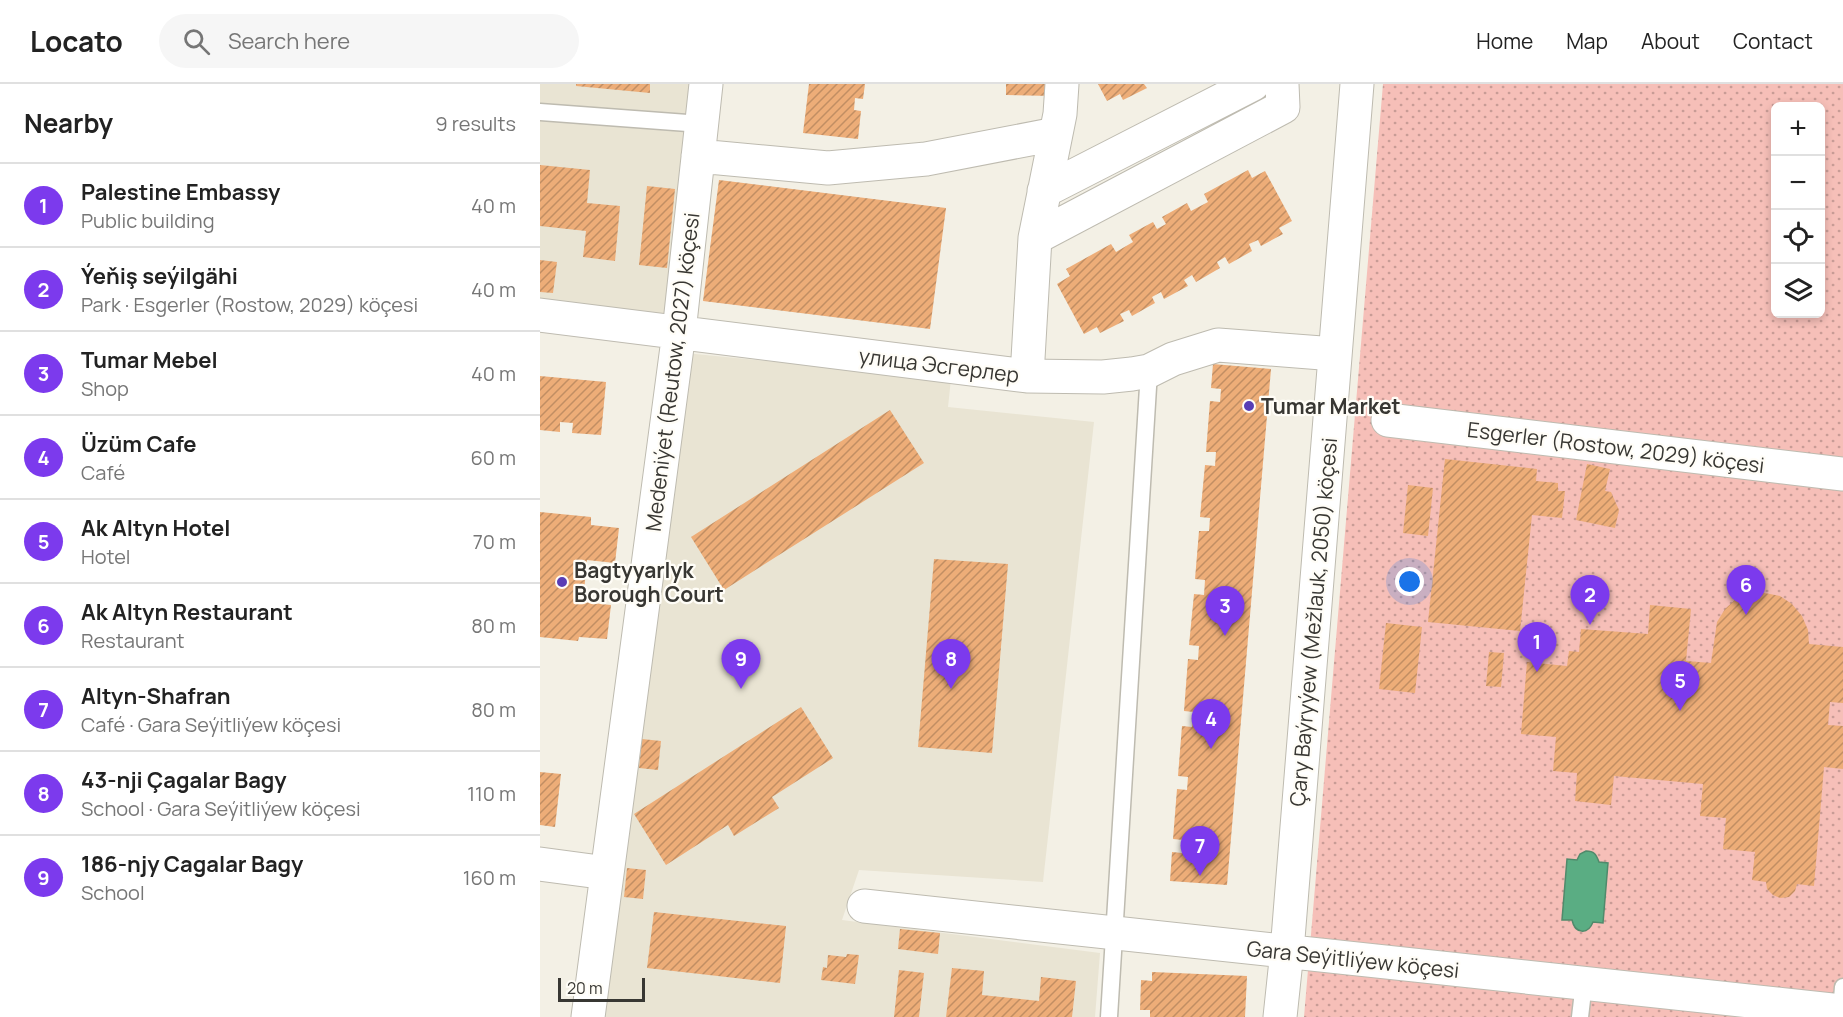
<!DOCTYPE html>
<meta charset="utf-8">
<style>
:root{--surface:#fff;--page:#f6f6f6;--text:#222;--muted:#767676;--line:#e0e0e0;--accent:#7c3aed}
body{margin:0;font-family:Manrope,sans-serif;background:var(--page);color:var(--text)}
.controls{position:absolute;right:18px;top:18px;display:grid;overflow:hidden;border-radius:9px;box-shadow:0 3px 9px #0003}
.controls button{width:54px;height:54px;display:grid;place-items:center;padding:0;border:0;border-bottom:2px solid var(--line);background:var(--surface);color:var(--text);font:30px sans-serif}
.scale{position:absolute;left:18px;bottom:15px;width:87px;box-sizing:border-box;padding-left:6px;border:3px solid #383733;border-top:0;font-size:16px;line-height:21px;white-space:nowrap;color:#383733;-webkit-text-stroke:4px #fffdf7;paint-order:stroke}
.you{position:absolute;left:870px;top:498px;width:21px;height:21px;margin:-15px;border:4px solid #fff;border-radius:50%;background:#1a73e8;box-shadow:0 0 0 9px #1a73e833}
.badge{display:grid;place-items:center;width:39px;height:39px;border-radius:50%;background:var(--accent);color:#fff;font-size:20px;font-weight:700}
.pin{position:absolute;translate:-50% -50px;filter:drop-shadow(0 2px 3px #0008)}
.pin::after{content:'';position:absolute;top:32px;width:21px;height:18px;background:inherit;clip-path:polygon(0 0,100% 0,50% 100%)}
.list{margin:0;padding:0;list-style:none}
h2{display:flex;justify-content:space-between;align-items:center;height:78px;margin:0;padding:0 24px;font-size:26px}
h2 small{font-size:20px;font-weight:400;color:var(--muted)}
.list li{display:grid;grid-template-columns:39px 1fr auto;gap:18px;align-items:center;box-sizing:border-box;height:84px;padding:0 24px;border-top:2px solid var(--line)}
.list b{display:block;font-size:22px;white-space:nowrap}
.list p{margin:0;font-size:20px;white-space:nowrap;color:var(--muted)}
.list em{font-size:20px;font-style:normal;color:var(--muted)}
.icon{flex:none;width:33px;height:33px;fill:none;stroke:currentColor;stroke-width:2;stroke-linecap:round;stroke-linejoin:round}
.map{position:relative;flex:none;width:1303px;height:933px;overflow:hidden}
header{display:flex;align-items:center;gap:36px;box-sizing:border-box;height:84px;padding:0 30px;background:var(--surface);border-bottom:2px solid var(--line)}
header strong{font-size:28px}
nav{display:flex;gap:33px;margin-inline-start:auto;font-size:21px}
.search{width:420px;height:54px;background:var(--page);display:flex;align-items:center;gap:15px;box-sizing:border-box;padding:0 21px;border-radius:33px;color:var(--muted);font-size:22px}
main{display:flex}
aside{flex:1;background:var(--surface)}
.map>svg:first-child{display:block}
.built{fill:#e9e4d3}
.park{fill:url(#park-dots);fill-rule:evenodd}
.water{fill:#5aad83;stroke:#508a6b;stroke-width:1.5}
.building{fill:url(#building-hatch)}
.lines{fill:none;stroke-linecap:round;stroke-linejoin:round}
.lane-casing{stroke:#bebbb0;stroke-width:19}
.street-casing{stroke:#bebbb0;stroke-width:35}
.lane{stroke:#fff;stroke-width:16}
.street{stroke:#fff;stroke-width:33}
.poi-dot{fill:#583db5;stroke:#fffdf7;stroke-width:2}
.labels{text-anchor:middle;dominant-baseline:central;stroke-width:4.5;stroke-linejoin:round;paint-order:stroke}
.street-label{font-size:21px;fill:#383733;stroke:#fffdf7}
.poi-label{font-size:21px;font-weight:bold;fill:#383733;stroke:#fffdf7;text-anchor:start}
</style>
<header>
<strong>Locato</strong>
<div class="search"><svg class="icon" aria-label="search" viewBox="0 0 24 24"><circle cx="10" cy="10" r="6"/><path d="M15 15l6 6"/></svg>Search here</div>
<nav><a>Home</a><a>Map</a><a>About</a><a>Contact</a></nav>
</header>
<main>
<aside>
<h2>Nearby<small>9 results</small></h2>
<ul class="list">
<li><span class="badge">1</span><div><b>Palestine Embassy</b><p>Public building</p></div><em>40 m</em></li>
<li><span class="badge">2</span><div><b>Ýeňiş seýilgähi</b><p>Park · Esgerler (Rostow, 2029) köçesi</p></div><em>40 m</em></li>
<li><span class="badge">3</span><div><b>Tumar Mebel</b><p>Shop</p></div><em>40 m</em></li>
<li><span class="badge">4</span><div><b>Üzüm Cafe</b><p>Café</p></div><em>60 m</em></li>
<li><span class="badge">5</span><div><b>Ak Altyn Hotel</b><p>Hotel</p></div><em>70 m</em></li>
<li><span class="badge">6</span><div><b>Ak Altyn Restaurant</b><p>Restaurant</p></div><em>80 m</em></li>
<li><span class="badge">7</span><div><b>Altyn-Shafran</b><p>Café · Gara Seýitliýew köçesi</p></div><em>80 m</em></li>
<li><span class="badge">8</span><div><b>43-nji Çagalar Bagy</b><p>School · Gara Seýitliýew köçesi</p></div><em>110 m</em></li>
<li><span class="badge">9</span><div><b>186-njy Cagalar Bagy</b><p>School</p></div><em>160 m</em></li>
</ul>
</aside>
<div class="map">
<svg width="1303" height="933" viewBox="0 0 1303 933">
<defs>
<pattern id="park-dots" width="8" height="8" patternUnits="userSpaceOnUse" patternTransform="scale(1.5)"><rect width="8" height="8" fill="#f6bfb8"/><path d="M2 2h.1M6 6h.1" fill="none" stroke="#c89c96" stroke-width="1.8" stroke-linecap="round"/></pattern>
<pattern id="building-hatch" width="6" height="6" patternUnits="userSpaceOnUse" patternTransform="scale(1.5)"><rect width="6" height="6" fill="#edad78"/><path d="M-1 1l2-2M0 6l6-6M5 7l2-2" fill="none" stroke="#c18e63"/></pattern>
</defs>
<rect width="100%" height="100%" fill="#f3f0e5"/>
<!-- built -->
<path class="built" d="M0,0H152L129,230L0,217Z
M145,269L411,295L408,323L554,338L503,798L319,786L302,836L560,869L555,933H64Z"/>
<!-- park -->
<path class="park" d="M843,0H1303V933H764ZM1236,22H1280V230H1236Z"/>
<!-- water -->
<path class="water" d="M1046,767C1054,767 1056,770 1059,778L1068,779L1063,839L1053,838C1048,851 1035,850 1032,836H1022L1027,775L1037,776L1040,770Z"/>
<!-- building -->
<path class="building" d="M36,0H110V9L36,2Z
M269,0H325L323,15L315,14L314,26L321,27L318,55L263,49Z
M466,0H513V12L466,11Z
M558,0H604L607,4L583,16L580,10L567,17Z
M0,81L50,86L47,119L80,122L75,177L43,173L46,147L0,142Z
M708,86L712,94L725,87L752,137L739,144L743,150L721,162L718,156L709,160L712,167L689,180L685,173L677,178L680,184L656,198L652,191L644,196L648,202L624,215L621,208L612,213L615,219L592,232L589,226L580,230L584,237L560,249L557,243L544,250L517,200L530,192L526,185L571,160L576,168L593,158L589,151L613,138L617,145L626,140L622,133L647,119L651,127L668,118L664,110Z
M179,96L406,124L390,245L163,217Z
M107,102L135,105L127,184L99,181Z
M0,176L17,178L13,209L0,208Z
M673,280L731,285L687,801L630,797L632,768L642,769L643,756L633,755L637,705L647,706L648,693L638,692L642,642L652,643L654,628L644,627L648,575L658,576L659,562L649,561L654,510L664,511L665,496L655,495L659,447H669L670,434L660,433L665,381L675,382L676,368H666L670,317L680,318L681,305L671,304Z
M0,292L66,298L61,351L32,349L33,339L20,338V348L0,346Z
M350,326L384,379L184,506L151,453Z
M905,375L997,385L996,397L1018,399V407H1025L1022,434L992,431L980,547L888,538Z
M1047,380L1070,385L1065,407L1071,408L1079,426L1075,444L1036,436Z
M868,401L893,404L888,452L863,449Z
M0,428L51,433V441L79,444L75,479L47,476L43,518L71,521L67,555L39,553L38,557L0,553Z
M394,475L468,480L452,669L378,663Z
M1225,509L1240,512L1252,520L1262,532L1268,546L1269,560L1303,563V619L1290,618L1288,641L1303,642V685L1284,683L1274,802L1257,800L1255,807L1249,813L1240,814L1233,811L1227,805L1226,798L1212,796L1215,768L1183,765L1186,734L1160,732L1163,700L1074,692L1071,721L1035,717L1037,689L1013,687L1016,653L981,650L987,578L1027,582L1029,567L1039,568L1041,545L1108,550L1110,521L1151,525L1146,577L1171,579L1177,538L1185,525L1196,515L1211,510Z
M846,539L882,543L875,609L839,605Z
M949,568L964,569L961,603L946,602Z
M261,623L293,674L232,713L239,724L194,752L188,741L126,781L94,730Z
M102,655L121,657L118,686L99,684Z
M0,688L21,690L15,743L0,741Z
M87,784L106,786L103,815L84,813Z
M114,828L246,842L240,899L107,884Z
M360,845L400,849L398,870L358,865Z
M307,870L319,871L315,900L281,896L283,883L287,884L288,871L306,873Z
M412,884L444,887L442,911L499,917L501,893L536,897L532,933H406Z
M359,886L384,889L379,933H354Z
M612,888L707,892L705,933H610V926H600L601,896L612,897Z"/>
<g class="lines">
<defs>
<path id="lane" d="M0,28L161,40
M1301,927L1303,903
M569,933L609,287
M1040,933L1044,899"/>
<path id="street" d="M158,72L288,84L386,75L516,50
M504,107L713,0
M495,154L743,23L742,0
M0,231L487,292L563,293L592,290L609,287L633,275L678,261L795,270
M487,292L495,154L520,30L522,0
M848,336L1303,390
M0,780L67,789
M324,822L1303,927
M48,933L139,248L166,0
M740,933L747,867L817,0"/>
</defs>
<!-- lane casing -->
<use href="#lane" class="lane-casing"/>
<!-- street casing -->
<use href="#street" class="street-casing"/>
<!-- lane -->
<use href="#lane" class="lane"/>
<!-- street -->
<use href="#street" class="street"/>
</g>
<!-- markers -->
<g class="poi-dot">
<circle cx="709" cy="322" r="6"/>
<circle cx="22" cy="498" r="6"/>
</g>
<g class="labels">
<!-- street labels -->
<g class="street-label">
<text transform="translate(399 281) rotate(7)">улица Эсгерлер</text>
<text transform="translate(132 288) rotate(-83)">Medeniýet (Reutow, 2027) köçesi</text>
<text transform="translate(1076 363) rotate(7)">Esgerler (Rostow, 2029) köçesi</text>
<text transform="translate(773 538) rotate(-85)">Çary Baýryýew (Mežlauk, 2050) köçesi</text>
<text transform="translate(813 875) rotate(6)">Gara Seýitliýew köçesi</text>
</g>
<!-- poi labels -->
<g class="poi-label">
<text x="721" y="322">Tumar Market</text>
<text x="34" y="486">Bagtyyarlyk<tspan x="34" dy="24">Borough Court</tspan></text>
</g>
</g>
</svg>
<div class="controls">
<button>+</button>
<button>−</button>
<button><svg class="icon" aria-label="locate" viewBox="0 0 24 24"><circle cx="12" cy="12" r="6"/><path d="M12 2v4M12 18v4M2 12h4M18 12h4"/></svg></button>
<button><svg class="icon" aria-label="layers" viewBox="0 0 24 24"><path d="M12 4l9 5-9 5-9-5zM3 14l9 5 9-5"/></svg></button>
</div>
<div class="scale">20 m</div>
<div class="you"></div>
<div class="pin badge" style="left:997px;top:588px">1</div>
<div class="pin badge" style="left:1050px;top:541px">2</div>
<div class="pin badge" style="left:685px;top:552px">3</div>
<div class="pin badge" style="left:671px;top:665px">4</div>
<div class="pin badge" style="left:1140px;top:627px">5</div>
<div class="pin badge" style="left:1206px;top:531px">6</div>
<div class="pin badge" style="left:660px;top:792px">7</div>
<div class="pin badge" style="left:411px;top:605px">8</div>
<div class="pin badge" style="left:201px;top:605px">9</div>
</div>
</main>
